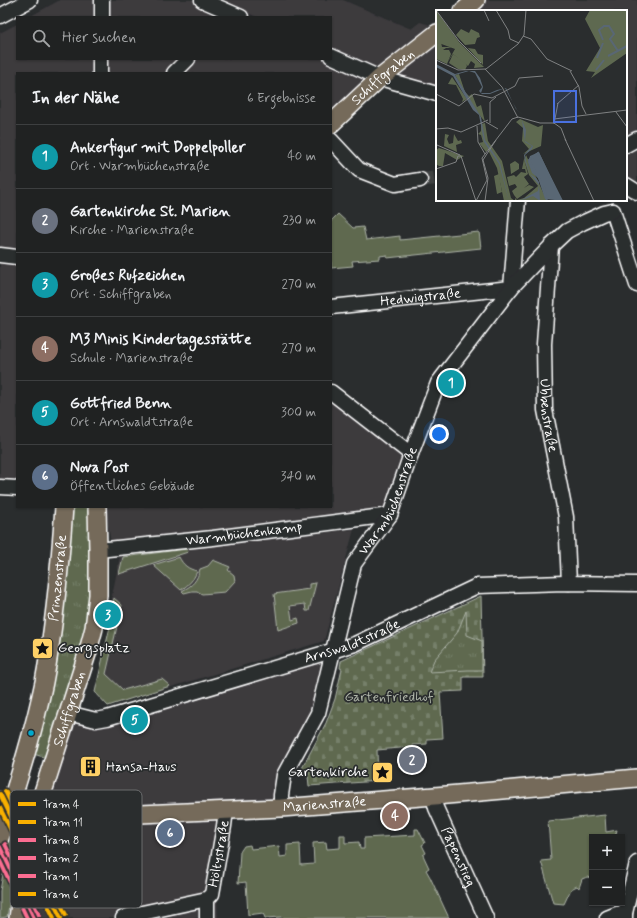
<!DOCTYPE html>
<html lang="de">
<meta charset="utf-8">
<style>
:root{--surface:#202222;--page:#2d2f2f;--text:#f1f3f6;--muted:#a2a4a5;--line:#3d3f40;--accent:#ffd166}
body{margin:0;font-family:Mynerve,sans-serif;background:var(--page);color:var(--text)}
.controls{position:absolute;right:12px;bottom:12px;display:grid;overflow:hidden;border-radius:0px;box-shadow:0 1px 3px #0004}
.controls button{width:36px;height:36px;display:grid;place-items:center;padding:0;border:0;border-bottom:1px solid var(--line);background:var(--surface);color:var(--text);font:20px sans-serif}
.you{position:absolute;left:439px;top:434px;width:14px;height:14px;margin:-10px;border:3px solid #fff;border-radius:50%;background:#1a73e8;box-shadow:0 0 0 6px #1a73e833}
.badge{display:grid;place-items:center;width:26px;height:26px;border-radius:50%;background:var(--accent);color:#fff;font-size:13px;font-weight:700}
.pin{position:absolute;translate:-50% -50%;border:2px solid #fff;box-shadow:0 1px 4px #0006}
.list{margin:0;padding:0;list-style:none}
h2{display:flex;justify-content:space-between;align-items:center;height:52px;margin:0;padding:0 16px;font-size:17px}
h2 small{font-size:13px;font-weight:400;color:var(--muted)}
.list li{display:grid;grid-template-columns:26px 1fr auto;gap:12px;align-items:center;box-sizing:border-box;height:64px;padding:0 16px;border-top:1px solid var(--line)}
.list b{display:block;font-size:15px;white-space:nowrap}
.list p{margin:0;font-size:13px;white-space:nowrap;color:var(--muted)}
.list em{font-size:13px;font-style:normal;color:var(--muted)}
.icon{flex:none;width:22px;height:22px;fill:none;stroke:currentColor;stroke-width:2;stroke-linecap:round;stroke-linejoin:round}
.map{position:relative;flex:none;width:637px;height:918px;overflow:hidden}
.search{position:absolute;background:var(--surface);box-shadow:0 1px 3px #0004;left:16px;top:16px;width:316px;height:44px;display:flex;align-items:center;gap:10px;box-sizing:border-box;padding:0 14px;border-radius:0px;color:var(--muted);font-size:15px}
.panel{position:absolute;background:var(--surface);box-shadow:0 1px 3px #0004;left:16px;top:72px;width:316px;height:436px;border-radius:0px}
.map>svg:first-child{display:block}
.built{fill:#3d3a3e}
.green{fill:#5e6950;stroke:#aeb4a8}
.cemetery{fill:url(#cemetery-stones);stroke:#aeb4a8}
.park{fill:url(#park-tufts);stroke:#aeb4a8}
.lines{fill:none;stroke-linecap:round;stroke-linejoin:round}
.minor-tunnel{stroke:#3f4243;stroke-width:14;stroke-dasharray:14 7;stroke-linecap:butt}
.minor-casing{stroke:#fff;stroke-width:17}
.major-casing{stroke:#fff;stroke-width:20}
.minor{stroke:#2a2d2e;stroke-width:14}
.major{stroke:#746a5a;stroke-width:17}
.tram-1-casing{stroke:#2a2d2e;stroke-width:7}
.tram-2-casing{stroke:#2a2d2e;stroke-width:7}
.tram-3-casing{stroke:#2a2d2e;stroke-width:7}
.tram-4-casing{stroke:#2a2d2e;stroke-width:7}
.tram-5-casing{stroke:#2a2d2e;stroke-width:7}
.tram-6-casing{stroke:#2a2d2e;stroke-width:7}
.tram-1{stroke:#f9b000;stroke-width:4}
.tram-2{stroke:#f9b000;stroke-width:4}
.tram-3{stroke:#fb6d91;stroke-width:4}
.tram-4{stroke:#fb6d91;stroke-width:4}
.tram-5{stroke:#fb6d91;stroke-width:4}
.tram-6{stroke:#f9b000;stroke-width:4}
.bus-dot{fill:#00a9ce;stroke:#2a2d2e;stroke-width:1.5}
.labels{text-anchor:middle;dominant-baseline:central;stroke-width:3.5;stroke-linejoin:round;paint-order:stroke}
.street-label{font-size:14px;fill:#fff;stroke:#2a2d2e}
.poi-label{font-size:14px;fill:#fff;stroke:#2a2d2e;text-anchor:start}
.park-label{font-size:14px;fill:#aeb4a8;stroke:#2a2d2e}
.inset-river{fill:none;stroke:#596774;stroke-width:2}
.inset-road{fill:none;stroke:#7f8182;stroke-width:1}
.view{fill:#4a71e0;fill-opacity:0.15;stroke:#4a71e0;stroke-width:2}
.inset-edge{fill:none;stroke:#fff;stroke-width:2}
.key{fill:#2a2d2e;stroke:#6a6c6d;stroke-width:1}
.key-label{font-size:11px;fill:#fff}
</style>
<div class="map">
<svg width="637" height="918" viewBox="0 0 637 918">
<defs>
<pattern id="cemetery-stones" width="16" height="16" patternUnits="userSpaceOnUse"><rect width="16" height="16" fill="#5e6950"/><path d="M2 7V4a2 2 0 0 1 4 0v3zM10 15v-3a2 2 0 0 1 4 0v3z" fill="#76806a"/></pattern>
<pattern id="park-tufts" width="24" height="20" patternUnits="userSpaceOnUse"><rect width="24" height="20" fill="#5e6950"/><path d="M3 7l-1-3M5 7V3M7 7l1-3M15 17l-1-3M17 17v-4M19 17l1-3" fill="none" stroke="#76806a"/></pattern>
</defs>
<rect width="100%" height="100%" fill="#2a2d2e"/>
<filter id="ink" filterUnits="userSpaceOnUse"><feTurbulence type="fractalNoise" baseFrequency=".025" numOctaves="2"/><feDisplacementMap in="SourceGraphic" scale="8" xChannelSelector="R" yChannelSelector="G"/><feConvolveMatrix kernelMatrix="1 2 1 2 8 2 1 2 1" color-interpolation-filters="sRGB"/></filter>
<g filter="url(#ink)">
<!-- built -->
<path class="built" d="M60,0H195L211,7L241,17H29Z
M216,0H343L411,29L420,22L437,27V89L387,72L331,48V17H257Z
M476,0H637V191L626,183V11H463Z
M17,24V59H331L380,78L331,124V73H17V488L0,487V33Z
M331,392L411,454L389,515L112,549L105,507H331Z
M354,529L324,641L108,706L95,692L119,607L111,601L120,556Z
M334,649L318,713L284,775L281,808L226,811L217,892L218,918H56L60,916L53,902L45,906L51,918H18L68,713L95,720Z"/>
<!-- green -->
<path class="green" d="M338,214L353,228L363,227L366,240L400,236V240L479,232L481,248L387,258V255L380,256V259L352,261L353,266L331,268V221Z
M187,549L188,552L119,574L123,557Z
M179,557C183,565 188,569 197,571C194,580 188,585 181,590L153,565Z
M213,560L230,567L228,570L234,575L235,581L225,592L202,594L197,591H192L184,593L182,591C193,585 197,581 200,569L208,566Z
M316,583L309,611H306L305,604L290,606L292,620L298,618L299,623L278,630L274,594L309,589V584Z
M114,598L122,605L106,674L123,690L162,679L170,686L108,706L95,692L115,605L113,603Z
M605,815L606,832L617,830L615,837H592V878L587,877L582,879L579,888L577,886L571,889L564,904L553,903L541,861L551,860L548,821Z
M15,825H23L7,917L0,918V891L11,829L13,826Z
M415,829H418L425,843L422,845L426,853L423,855L429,868L426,870L430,877L449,918H283L282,917L265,918L263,913L248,915L246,882L238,883L240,852L244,846L250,845L251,849L279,846L280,857L287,856V845L300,844L301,865L314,864L313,843L326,842L327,849L340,848V835H345V843L359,842L360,849H364V838L415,835Z"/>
<!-- cemetery -->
<path class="cemetery" d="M481,596L483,677H463V691L440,692L443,738L427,739V744L412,745V747L377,750L378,781L309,786L308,776L300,772L326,723L335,699L342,669L340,668L341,661Z"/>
<!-- park -->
<path class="park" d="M68,507H93L95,595L50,759L30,753Z
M466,611L467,635L482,641V670H468L429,672L434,660L457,633Z"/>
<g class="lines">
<!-- minor-tunnel -->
<path class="minor-tunnel" d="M420,180L437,178"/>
<defs>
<g id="minor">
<path d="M102,0V17"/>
<path d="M202,0L241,17"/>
<path d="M0,16L30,0"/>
<path d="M331,56L380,78L437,94"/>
<path d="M100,73V59"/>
<path d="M174,73L188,59"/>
<path d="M331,140L359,170L395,184L420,180"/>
<path d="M626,145L637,139"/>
<path d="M626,185L637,192"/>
<path d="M613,211L637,285"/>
<path id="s1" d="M551,246L544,344L545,410L566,517L569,583"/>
<path d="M0,255L17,257"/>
<path id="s2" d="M331,307L511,288L518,200"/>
<path d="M331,392L411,454"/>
<path d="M0,487L17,488"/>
<path id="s3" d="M98,550L213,538L390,515"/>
<path id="s4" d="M68,713L96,720L107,718L355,644L477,586L564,583L637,584"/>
<path id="s5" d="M433,796L436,808L486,918"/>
<path d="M0,799L8,811"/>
<path id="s6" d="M281,808V795L284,775L318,713L354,564L390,515L411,454L438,383L511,288L551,246L567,231L582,223L604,213L613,211"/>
<path d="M123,918L128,916L207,899"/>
<path id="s7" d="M207,918V899L212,894L224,826L226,810"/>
<path d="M607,918L617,914L625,913"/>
<path d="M625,918V913L637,863"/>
</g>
<g id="major">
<path d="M463,11L476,0"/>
<path id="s8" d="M331,124L380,78L437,33"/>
<path id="s9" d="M8,811L50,815L94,816L281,808L447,795L637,778"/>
<path id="s10" d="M0,838C16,787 33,735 44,682C55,625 60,566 64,507"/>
<path id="s11" d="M18,918L29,843L36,814L88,651L94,628L98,595V550L97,507"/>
</g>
</defs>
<!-- minor casing -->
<use href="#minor" class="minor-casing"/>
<!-- major casing -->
<use href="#major" class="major-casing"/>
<!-- minor -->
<use href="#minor" class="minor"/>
<!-- major -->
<use href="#major" class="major"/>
<defs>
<path id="tram-1" d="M0,794L61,918"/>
<path id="tram-2" d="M0,808L54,918"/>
<path id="tram-3" d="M0,847L34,918"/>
<path id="tram-4" d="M0,861L27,918"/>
<path id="tram-5" d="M5,844L39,915"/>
<path id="tram-6" d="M5,791L66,915"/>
</defs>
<!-- tram-1 casing -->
<use href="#tram-1" class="tram-1-casing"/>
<!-- tram-2 casing -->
<use href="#tram-2" class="tram-2-casing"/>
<!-- tram-3 casing -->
<use href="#tram-3" class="tram-3-casing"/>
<!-- tram-4 casing -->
<use href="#tram-4" class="tram-4-casing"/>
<!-- tram-5 casing -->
<use href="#tram-5" class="tram-5-casing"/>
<!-- tram-6 casing -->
<use href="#tram-6" class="tram-6-casing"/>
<!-- tram-1 -->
<use href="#tram-1" class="tram-1"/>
<!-- tram-2 -->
<use href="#tram-2" class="tram-2"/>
<!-- tram-3 -->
<use href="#tram-3" class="tram-3"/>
<!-- tram-4 -->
<use href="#tram-4" class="tram-4"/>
<!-- tram-5 -->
<use href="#tram-5" class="tram-5"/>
<!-- tram-6 -->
<use href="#tram-6" class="tram-6"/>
</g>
</g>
<!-- icons -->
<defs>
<symbol id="sight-square" viewBox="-11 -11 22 22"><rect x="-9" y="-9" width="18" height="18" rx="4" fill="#ffd166" stroke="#2a2d2e"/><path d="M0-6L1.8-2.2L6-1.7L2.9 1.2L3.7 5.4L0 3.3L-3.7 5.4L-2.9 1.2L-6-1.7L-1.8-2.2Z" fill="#111"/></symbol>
<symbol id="building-square" viewBox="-11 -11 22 22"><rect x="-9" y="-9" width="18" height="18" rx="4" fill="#ffd166" stroke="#2a2d2e"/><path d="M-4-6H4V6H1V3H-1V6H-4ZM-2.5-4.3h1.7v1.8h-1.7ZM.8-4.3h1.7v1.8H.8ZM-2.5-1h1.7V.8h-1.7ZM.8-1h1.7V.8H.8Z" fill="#111"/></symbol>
</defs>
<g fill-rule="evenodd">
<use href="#sight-square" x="30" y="636" width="25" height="25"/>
<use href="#building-square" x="78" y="754" width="25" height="25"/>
<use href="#sight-square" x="370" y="760" width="25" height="25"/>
</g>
<!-- markers -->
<circle class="bus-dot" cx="31" cy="733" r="3.5"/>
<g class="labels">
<!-- street labels -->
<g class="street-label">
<text stroke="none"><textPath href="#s8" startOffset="70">Schiffgraben</textPath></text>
<text stroke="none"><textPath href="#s2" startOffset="90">Hedwigstraße</textPath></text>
<text stroke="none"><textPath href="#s1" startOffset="170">Ubbenstraße</textPath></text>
<text stroke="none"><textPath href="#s6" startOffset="330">Warmbüchenstraße</textPath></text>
<text stroke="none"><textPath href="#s3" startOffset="147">Warmbüchenkamp</textPath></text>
<text stroke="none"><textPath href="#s10" startOffset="267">Prinzenstraße</textPath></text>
<text stroke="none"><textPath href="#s4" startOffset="297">Arnswaldtstraße</textPath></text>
<text stroke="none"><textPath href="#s11" startOffset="216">Schiffgraben</textPath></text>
<text stroke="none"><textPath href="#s9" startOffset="317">Marienstraße</textPath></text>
<text stroke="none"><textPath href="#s7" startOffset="67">Höltystraße</textPath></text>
<text stroke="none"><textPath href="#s5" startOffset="66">Papenstieg</textPath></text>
</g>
<!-- poi labels -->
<g class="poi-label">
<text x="58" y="648">Georgsplatz</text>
<text x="106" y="767">Hansa-Haus</text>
<text x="368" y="772" text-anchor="end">Gartenkirche</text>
</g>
<!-- park labels -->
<g class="park-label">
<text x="389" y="697">Gartenfriedhof</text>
</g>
</g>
<!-- overview -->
<g transform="translate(436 10)">
<rect width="191" height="191" fill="#2a2d2e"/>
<path d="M0,32H5L6,37H12L16,38H10L7,40H13L15,44L11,54L0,49ZM17,44L29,52L31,56L29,60L22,59L13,53ZM3,138L28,146L21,150L9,143L7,156H3L0,154V140ZM88,149L92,164L88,167L93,174L88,178L93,175L98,177L81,189L78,185L81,183L78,185L76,181L81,177L79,174L73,176L71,167L78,165L80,167L85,162L90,163L89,159H86ZM79,151L83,154V159L75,164L74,154ZM63,164L66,182L61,184L58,166Z" fill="#5e6950"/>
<path d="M154,0H191V43L155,68L159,62L150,61L164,38L149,9Z" fill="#5e6950"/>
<path d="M0,0L23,32L48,57L38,58L39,54L35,51L32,56L17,44L11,53L19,39L0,32ZM25,19L33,23L35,19L43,23L44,27L41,28L39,34L29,35L32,38L39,39L42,44L47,45V55L20,25ZM23,64L29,82L33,86L36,84L41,97L45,95L49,112L38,98L19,65ZM16,67L31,89L26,92L27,89L20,75L12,74ZM84,109L102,117L107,115L105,136L87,144L93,139L86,131L87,118L80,112ZM49,113L52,131L66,151L75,188L79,191V188L81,190L88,188L102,176L93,165L88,150L90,145L111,191H68L61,158L52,140L50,142L43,133L47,132L45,125L42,124L45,121V114ZM9,124L13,125L11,129L13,134L17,133L18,124L22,131L25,130L26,133L20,135L21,142L8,136Z" fill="#5e6950"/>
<path d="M0,54L19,64L30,61H39L44,68L47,77L45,83H54L61,80L70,78L80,99L87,105L81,100L69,78L54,84H46L43,81L46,77L39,63L33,61L19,65L45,107L49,130L64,153L73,191L63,154L48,132L43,105L37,100L17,66L0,57ZM86,110L90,120L89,131L97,136L96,139L89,145L90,151L94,164L100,168L103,172L104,191L97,186L83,191L102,181L103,175L94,164L89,151L88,145L96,136L89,132ZM103,142L125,189L128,191L109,189L102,168L96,163L92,152L94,146Z" fill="#596774"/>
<path class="inset-river" d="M167,30L163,20L168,16H173L178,24L174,29L182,41M172,46L191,36M161,48L167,33M160,60L168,50M111,191L108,177L93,150L102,143L126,191"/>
<path class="inset-road" d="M0,0L23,31L45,53M48,0L53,11M60,0L72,20L74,29L83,33M87,26L95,29L111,49L136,61M0,50L22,60L50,59L82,34L88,25L90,0M49,59L66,77L82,108M134,61L143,77L146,96L150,104M0,84L23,96L38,84L56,88L79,76L83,68L107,66M121,94L143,75M180,102L191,117M118,109L191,100M50,112L62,119M54,113V92L60,87M118,114L122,93M41,116L42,132L49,144M0,119L12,118L25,122L52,110M129,129L158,191M1,135L24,145M0,159L20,152L22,146H25L40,191M40,191L51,170L46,148L76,109L82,107L104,113H118L125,118L130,131M49,191L52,168L47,150L60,130"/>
<path class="view" d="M118,81H140V112H118Z"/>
<rect width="191" height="191" class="inset-edge"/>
</g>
<!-- legend -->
<rect x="10" y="790" width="132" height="118" rx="6" class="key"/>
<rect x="18" y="802" width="18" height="4" fill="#f9b000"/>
<rect x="18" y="820" width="18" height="4" fill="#f9b000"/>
<rect x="18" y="838" width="18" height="4" fill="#fb6d91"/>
<rect x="18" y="856" width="18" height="4" fill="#fb6d91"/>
<rect x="18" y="874" width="18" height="4" fill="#fb6d91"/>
<rect x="18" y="892" width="18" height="4" fill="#f9b000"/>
<g class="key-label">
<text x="43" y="808">Tram 4</text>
<text x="43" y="826">Tram 11</text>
<text x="43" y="844">Tram 8</text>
<text x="43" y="862">Tram 2</text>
<text x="43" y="880">Tram 1</text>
<text x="43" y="898">Tram 6</text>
</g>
</svg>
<div class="controls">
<button>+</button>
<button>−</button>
</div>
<div class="you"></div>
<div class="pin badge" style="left:451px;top:383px;background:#0f9aa8">1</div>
<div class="pin badge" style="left:412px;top:760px;background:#6b7280">2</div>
<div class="pin badge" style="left:108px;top:615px;background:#0f9aa8">3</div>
<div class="pin badge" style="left:395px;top:816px;background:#8d6e63">4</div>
<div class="pin badge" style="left:135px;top:720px;background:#0f9aa8">5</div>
<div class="pin badge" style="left:170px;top:833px;background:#5c6f8a">6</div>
<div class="search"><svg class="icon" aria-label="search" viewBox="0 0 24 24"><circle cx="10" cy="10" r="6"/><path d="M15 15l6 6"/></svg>Hier suchen</div>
<section class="panel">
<h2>In der Nähe<small>6 Ergebnisse</small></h2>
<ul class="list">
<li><span class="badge" style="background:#0f9aa8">1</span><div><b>Ankerfigur mit Doppelpoller</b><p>Ort · Warmbüchenstraße</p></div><em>40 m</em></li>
<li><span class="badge" style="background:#6b7280">2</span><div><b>Gartenkirche St. Marien</b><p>Kirche · Marienstraße</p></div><em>230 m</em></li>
<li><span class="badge" style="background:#0f9aa8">3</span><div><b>Großes Rufzeichen</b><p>Ort · Schiffgraben</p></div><em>270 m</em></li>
<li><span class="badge" style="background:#8d6e63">4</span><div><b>M3 Minis Kindertagesstätte</b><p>Schule · Marienstraße</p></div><em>270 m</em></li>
<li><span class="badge" style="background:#0f9aa8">5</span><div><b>Gottfried Benn</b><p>Ort · Arnswaldtstraße</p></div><em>300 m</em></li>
<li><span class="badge" style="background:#5c6f8a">6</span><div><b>Nova Post</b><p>Öffentliches Gebäude</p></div><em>340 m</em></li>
</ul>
</section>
</div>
